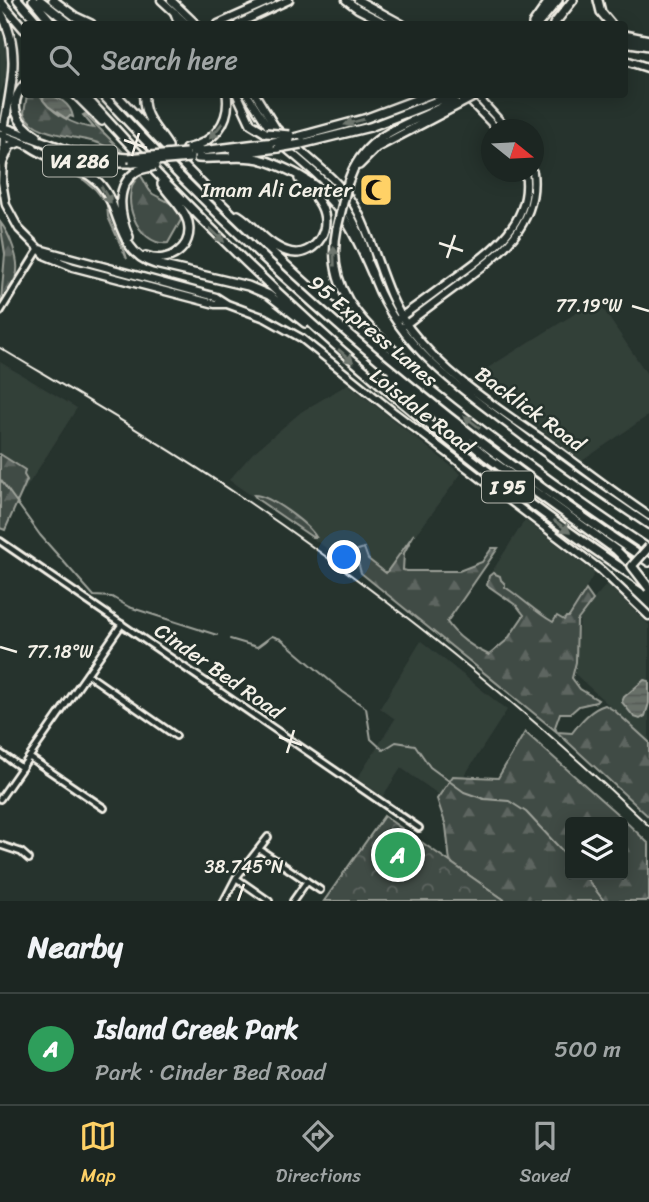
<!DOCTYPE html>
<meta charset="utf-8">
<style>
:root{--surface:#1c2622;--page:#252e2a;--text:#f1f3f6;--muted:#a0a5a5;--line:#3a4340;--accent:#ffd166}
body{margin:0;font-family:Sriracha,sans-serif;background:var(--page);color:var(--text)}
.controls{position:absolute;right:21px;bottom:21px;display:grid;overflow:hidden;border-radius:7px;box-shadow:0 4px 18px #0003}
.controls button{width:63px;height:63px;display:grid;place-items:center;padding:0;border:0;border-bottom:2px solid var(--line);background:var(--surface);color:var(--text);font:35px sans-serif}
.compass{position:absolute;left:481px;top:119px;width:63px;height:63px;border-radius:50%;background:var(--surface);box-shadow:0 4px 18px #0003;rotate:108deg}
.you{position:absolute;left:345px;top:558px;width:24px;height:24px;margin:-18px;border:5px solid #fff;border-radius:50%;background:#1a73e8;box-shadow:0 0 0 10px #1a73e833}
.badge{display:grid;place-items:center;width:46px;height:46px;border-radius:50%;background:var(--accent);color:#fff;font-size:23px;font-weight:700}
.pin{position:absolute;translate:-50% -50%;border:4px solid #fff;box-shadow:0 2px 7px #0006}
.list{margin:0;padding:0;list-style:none}
h2{display:flex;justify-content:space-between;align-items:center;height:91px;margin:0;padding:0 28px;font-size:30px}
h2 small{font-size:23px;font-weight:400;color:var(--muted)}
.list li{display:grid;grid-template-columns:46px 1fr auto;gap:21px;align-items:center;box-sizing:border-box;height:112px;padding:0 28px;border-top:2px solid var(--line)}
.list b{display:block;font-size:26px;white-space:nowrap}
.list p{margin:0;font-size:23px;white-space:nowrap;color:var(--muted)}
.list em{font-size:23px;font-style:normal;color:var(--muted)}
.icon{flex:none;width:38px;height:38px;fill:none;stroke:currentColor;stroke-width:2;stroke-linecap:round;stroke-linejoin:round}
.map{position:relative;flex:none;width:649px;height:901px;overflow:hidden}
.search{position:absolute;background:var(--surface);box-shadow:0 4px 18px #0003;left:21px;right:21px;top:21px;height:77px;display:flex;align-items:center;gap:18px;box-sizing:border-box;padding:0 24px;border-radius:7px;color:var(--muted);font-size:26px}
.sheet{height:203px;background:var(--surface)}
nav{display:flex;justify-content:space-around;align-items:center;box-sizing:border-box;height:98px;border-top:2px solid var(--line);background:var(--surface);font-size:19px;color:var(--muted)}
nav a{display:grid;justify-items:center;gap:4px}
nav .on{color:var(--accent)}
.map>svg:first-child{display:block}
.built{fill:#333f39}
.forest{fill:url(#forest-firs);stroke:#9a9e96;stroke-width:2;fill-rule:evenodd}
.park{fill:url(#park-crowns);stroke:#9a9e96;stroke-width:2}
.water{fill:url(#water-rules);stroke:#9fa39b;stroke-width:2}
.lines{fill:none;stroke-linecap:round;stroke-linejoin:round}
.stream{stroke:#9fa39b;stroke-width:2}
.minor-casing{stroke:#f4f1e8;stroke-width:10}
.major-casing{stroke:#f4f1e8;stroke-width:11}
.highway-casing{stroke:#f4f1e8;stroke-width:12}
.minor{stroke:#26332d;stroke-width:4.5}
.major{stroke:#26332d;stroke-width:6}
.highway{stroke:#26332d;stroke-width:7}
.rail{stroke:#f4f1e8;stroke-width:2}
.highway-bridge-casing{stroke:#f4f1e8;stroke-width:12;stroke-linecap:butt}
.highway-bridge{stroke:#26332d;stroke-width:7}
.oneway{fill:#6e766e}
.ticks{fill:none;stroke:#f4f1e8;stroke-width:2.5}
.labels{text-anchor:middle;dominant-baseline:central;stroke-width:5;stroke-linejoin:round;paint-order:stroke}
.shield{fill:#26332d;stroke:#b6b8b0;stroke-width:2}
.shield-label{font-size:19px;font-weight:bold;fill:#f4f1e8}
.poi-label{font-size:21px;fill:#f4f1e8;stroke:#26332d;text-anchor:end}
.street-label{font-size:21px;fill:#f4f1e8;stroke:#26332d}
.ticks-label{font-size:18px;text-anchor:middle;fill:#f4f1e8;stroke:#26332d;stroke-width:5;stroke-linejoin:round;paint-order:stroke}
</style>
<div class="map">
<svg width="649" height="901" viewBox="0 0 649 901">
<defs>
<pattern id="forest-firs" width="22" height="20" patternUnits="userSpaceOnUse" patternTransform="scale(1.75)"><rect width="22" height="20" fill="#414b45"/><path d="M5 1l3.5 6h-7zM16 11l3.5 6h-7z" fill="#5d6560"/></pattern>
<pattern id="park-crowns" width="20" height="18" patternUnits="userSpaceOnUse" patternTransform="scale(1.75)"><rect width="20" height="18" fill="#414b45"/><path d="M2 6a3 3 0 1 1 6 0M12 15a3 3 0 1 1 6 0" fill="none" stroke="#5d6560"/></pattern>
<pattern id="water-rules" width="6" height="5" patternUnits="userSpaceOnUse" patternTransform="scale(1.75)"><rect width="6" height="5" fill="#676f68"/><path d="M0 2.5h6" fill="none" stroke="#565a55"/></pattern>
</defs>
<rect width="100%" height="100%" fill="#26332d"/>
<filter id="ink" filterUnits="userSpaceOnUse"><feTurbulence type="fractalNoise" baseFrequency=".0143" numOctaves="2"/><feDisplacementMap in="SourceGraphic" scale="14" xChannelSelector="R" yChannelSelector="G"/><feConvolveMatrix kernelMatrix="1 2 1 2 8 2 1 2 1" color-interpolation-filters="sRGB"/></filter>
<g filter="url(#ink)">
<!-- built -->
<path class="built" d="M0,25L6,38L10,59L7,76L0,94Z
M597,300L649,377V415L582,461L473,377Z
M0,362L77,408L2,526L0,525Z
M348,384L461,474L379,585L229,480L253,453L301,412Z
M525,520L595,573L561,627L529,607L491,573Z
M607,584L649,625V742L575,674L580,615Z
M421,641L507,710L448,801L401,768L383,796L357,779L395,719L380,708Z"/>
<!-- forest -->
<path class="forest" d="M27,95H40C50,113 74,126 94,128L83,115L85,114L121,150C108,150 106,145 95,142C76,136 32,135 24,113Z
M26,150C52,159 85,171 102,192C110,203 123,245 127,259L108,217L107,204L95,189L84,180Z
M140,175C145,180 147,190 153,194C165,201 178,203 181,220L168,243C137,247 117,194 140,175Z
M0,222C9,233 21,261 16,276C14,284 6,293 1,301L5,254Z
M0,454L25,470L24,475L27,480L5,530L0,528Z
M254,495C270,495 308,524 316,537H312L257,499Z
M414,534L404,553L403,570L407,571H459L482,562L492,548H498L447,622C456,636 473,648 489,655L507,640L524,615L517,606L487,585L489,576L493,573L500,576L501,580L505,584V587C522,598 535,612 553,622L557,616L564,620L566,617H569L586,590L593,600L577,621L576,662L572,678L580,689L598,700L596,702L579,706L571,713H560L555,727L557,732L572,733C581,721 591,709 605,705L615,711L649,742V817L557,732L361,573L355,551L364,548L368,559L386,573Z
M525,732L623,819L649,844V901H506L450,862L446,826L437,799L453,776L498,778ZM570,822H623V875H570Z"/>
<!-- park -->
<path class="park" d="M384,816L506,901H324Z"/>
<!-- water -->
<path class="water" d="M44,95C56,94 71,104 73,117L70,116L67,119L48,106L43,100Z
M644,680L649,681V703L645,716L640,719L634,717L622,702L624,697Z"/>
<g class="lines">
<!-- stream -->
<path class="stream" d="M0,479L40,535L94,596L112,597L129,607L217,635
M230,639L257,647L272,636L281,639L343,692L366,708L371,739L383,750L396,742L415,745L430,767L464,792L484,799L509,801L526,812L570,859
M584,875L604,901"/>
<defs>
<path id="minor" d="M0,312L39,249
M0,541L419,828
M87,674L176,736
M0,753L22,768
M29,757L104,808
M0,799L122,624
M0,845L21,852L29,859
M259,849L320,890
M236,878L269,901
M224,901L236,878L268,837
M293,901L307,881"/>
<path id="major" d="M161,0L187,24
M171,0L196,24
M346,0L358,9L387,24
M358,0L402,24
M218,24L272,0
M238,24L289,0
M247,94L273,134
M255,94L276,128L284,136
M475,94L508,130
M465,96L498,130
M4,133L2,182L6,205L19,229L46,256L73,267L215,304H225
M292,143C316,165 343,183 358,212C378,251 383,293 410,329C446,376 497,408 545,441C580,466 613,492 649,516
M282,145C325,181 353,202 368,259
M39,249L216,297L227,304L265,318L301,338L395,413L601,570L649,616
M371,270C394,342 452,382 510,426C555,461 602,494 649,525
M399,318C417,306 435,292 453,279C489,253 534,223 525,172
M405,325C423,311 442,297 461,283C500,254 539,225 533,172"/>
<path id="highway" d="M18,0L39,24
M33,0L53,24
M40,0L70,24
M53,0L76,17L91,24
M598,0L601,12L611,24
M0,1L24,29
M0,11C22,49 11,87 4,127
M175,13L179,24
M533,24L550,0
M538,24L558,0
M554,24L573,0
M624,35L649,40
M624,42L649,46
M624,60L649,68
M24,85C7,104 17,124 37,136
M75,94L102,121
M83,94C251,280 437,446 645,584
M102,94C265,272 448,429 649,562
M116,94C274,267 454,421 649,549
M144,94C142,118 157,128 168,146
M237,94L251,124L266,133
M0,126L72,152L127,158
M0,134L33,147
M294,138L364,119L431,94
M301,144L370,127L455,94
M30,146C51,161 78,164 98,182C123,207 115,252 155,264L248,286L269,295L305,323
M186,149C213,143 231,123 227,94
M186,153L273,142
M233,154L278,148
M61,157L94,163H133
M198,158C216,159 235,156 253,158C264,159 273,163 284,168C335,190 351,225 372,273
M2,164L10,146L20,142
M359,165L376,148L460,104
M348,182C368,124 419,126 463,94
M238,215C254,225 267,245 286,251C308,260 330,237 324,214C321,201 309,189 299,179
M337,228C322,301 377,332 422,377
M129,237C119,214 114,184 139,170
M146,256C169,265 194,248 188,222C184,207 170,197 162,184
M391,376L487,457L616,550L632,566"/>
</defs>
<!-- minor casing -->
<use href="#minor" class="minor-casing"/>
<!-- major casing -->
<use href="#major" class="major-casing"/>
<!-- highway casing -->
<use href="#highway" class="highway-casing"/>
<!-- minor -->
<use href="#minor" class="minor"/>
<!-- major -->
<use href="#major" class="major"/>
<!-- highway -->
<use href="#highway" class="highway"/>
<!-- rail -->
<path class="rail" d="M0,348C82,397 165,445 244,499C388,597 523,706 649,826"/>
<defs>
<path id="highway-bridge" d="M460,104L479,94
M266,133L290,135
M273,142L290,139
M278,148L301,144
M127,158L186,153
M133,163L190,158
M139,170L155,166
M337,228L348,182
M649,547L632,566L649,588"/>
</defs>
<!-- highway-bridge casing -->
<use href="#highway-bridge" class="highway-bridge-casing"/>
<!-- highway-bridge -->
<use href="#highway-bridge" class="highway-bridge"/>
</g>
<!-- one-way arrows -->
<defs><path id="oneway-solid" d="M-6-.8H1V-3.2L6.5 0L1 3.2V.8H-6Z" transform="scale(1.75)"/></defs>
<g class="oneway">
<use href="#oneway-solid" transform="translate(354 122) rotate(164)"/>
<use href="#oneway-solid" transform="translate(216 131) rotate(129)"/>
<use href="#oneway-solid" transform="translate(106 195) rotate(60)"/>
<use href="#oneway-solid" transform="translate(217 235) rotate(44)"/>
<use href="#oneway-solid" transform="translate(334 256) rotate(-92)"/>
<use href="#oneway-solid" transform="translate(346 356) rotate(41)"/>
<use href="#oneway-solid" transform="translate(472 422) rotate(-142)"/>
<use href="#oneway-solid" transform="translate(562 526) rotate(36)"/>
</g>
</g>
<!-- ticks -->
<path class="ticks" d="M124,140L147,148M132,156L139,133M439,243L463,251M447,258L455,235M632,306L649,311M0,647L17,652M279,737L302,745M287,753L294,730M238,901L244,884"/>
<!-- icons -->
<defs>
<symbol id="mosque-square" viewBox="-11 -11 22 22"><rect x="-9" y="-9" width="18" height="18" rx="4" fill="#ffd166" stroke="#26332d"/><path d="M3.5-4.9A6 6 0 1 0 3.5 4.9A5 5 0 1 1 3.5-4.9Z" fill="#111"/></symbol>
</defs>
<g fill-rule="evenodd">
<use href="#mosque-square" x="357" y="171" width="38" height="38"/>
</g>
<g class="labels">
<!-- shield labels -->
<g class="shield">
<rect x="43" y="145.5" width="74" height="31" rx="5"/>
<rect x="482" y="471.5" width="52" height="31" rx="5"/>
</g>
<g class="shield-label">
<text x="80" y="161">VA 286</text>
<text x="508" y="487">I 95</text>
</g>
<!-- poi labels -->
<g class="poi-label">
<text x="352" y="190">Imam Ali Center</text>
</g>
<!-- street labels -->
<g class="street-label">
<text transform="translate(373 331) rotate(40)">95 Express Lanes</text>
<text transform="translate(530 409) rotate(36)">Backlick Road</text>
<text transform="translate(422 411) rotate(38)">Loisdale Road</text>
<text transform="translate(219 671) rotate(35)">Cinder Bed Road</text>
</g>
</g>
<g class="ticks-label">
<text x="589" y="312">77.19°W</text>
<text x="60" y="658">77.18°W</text>
<text x="244" y="873">38.745°N</text>
</g>
</svg>
<div class="controls">
<button><svg class="icon" aria-label="layers" viewBox="0 0 24 24"><path d="M12 4l9 5-9 5-9-5zM3 14l9 5 9-5"/></svg></button>
</div>
<svg class="compass" viewBox="-18 -18 36 36"><path d="M0-13l5 13h-10z" fill="#e53935"/><path d="M0 13l5-13h-10z" fill="#a0a5a5"/></svg>
<div class="you"></div>
<div class="pin badge" style="left:398px;top:855px;background:#2e9e5b">A</div>
<div class="search"><svg class="icon" aria-label="search" viewBox="0 0 24 24"><circle cx="10" cy="10" r="6"/><path d="M15 15l6 6"/></svg>Search here</div>
</div>
<section class="sheet">
<h2>Nearby<small></small></h2>
<ul class="list">
<li><span class="badge" style="background:#2e9e5b">A</span><div><b>Island Creek Park</b><p>Park · Cinder Bed Road</p></div><em>500 m</em></li>
</ul>
</section>
<nav>
<a class="on"><svg class="icon" aria-label="map" viewBox="0 0 24 24"><path d="M3 6l6-2 6 2 6-2v14l-6 2-6-2-6 2zM9 4v14M15 6v14"/></svg>Map</a>
<a><svg class="icon" aria-label="directions" viewBox="0 0 24 24"><path d="M12 3l9 9-9 9-9-9zM9 14v-3h6M13 9l2 2-2 2"/></svg>Directions</a>
<a><svg class="icon" aria-label="saved" viewBox="0 0 24 24"><path d="M7 4h10v16l-5-4-5 4z"/></svg>Saved</a>
</nav>
